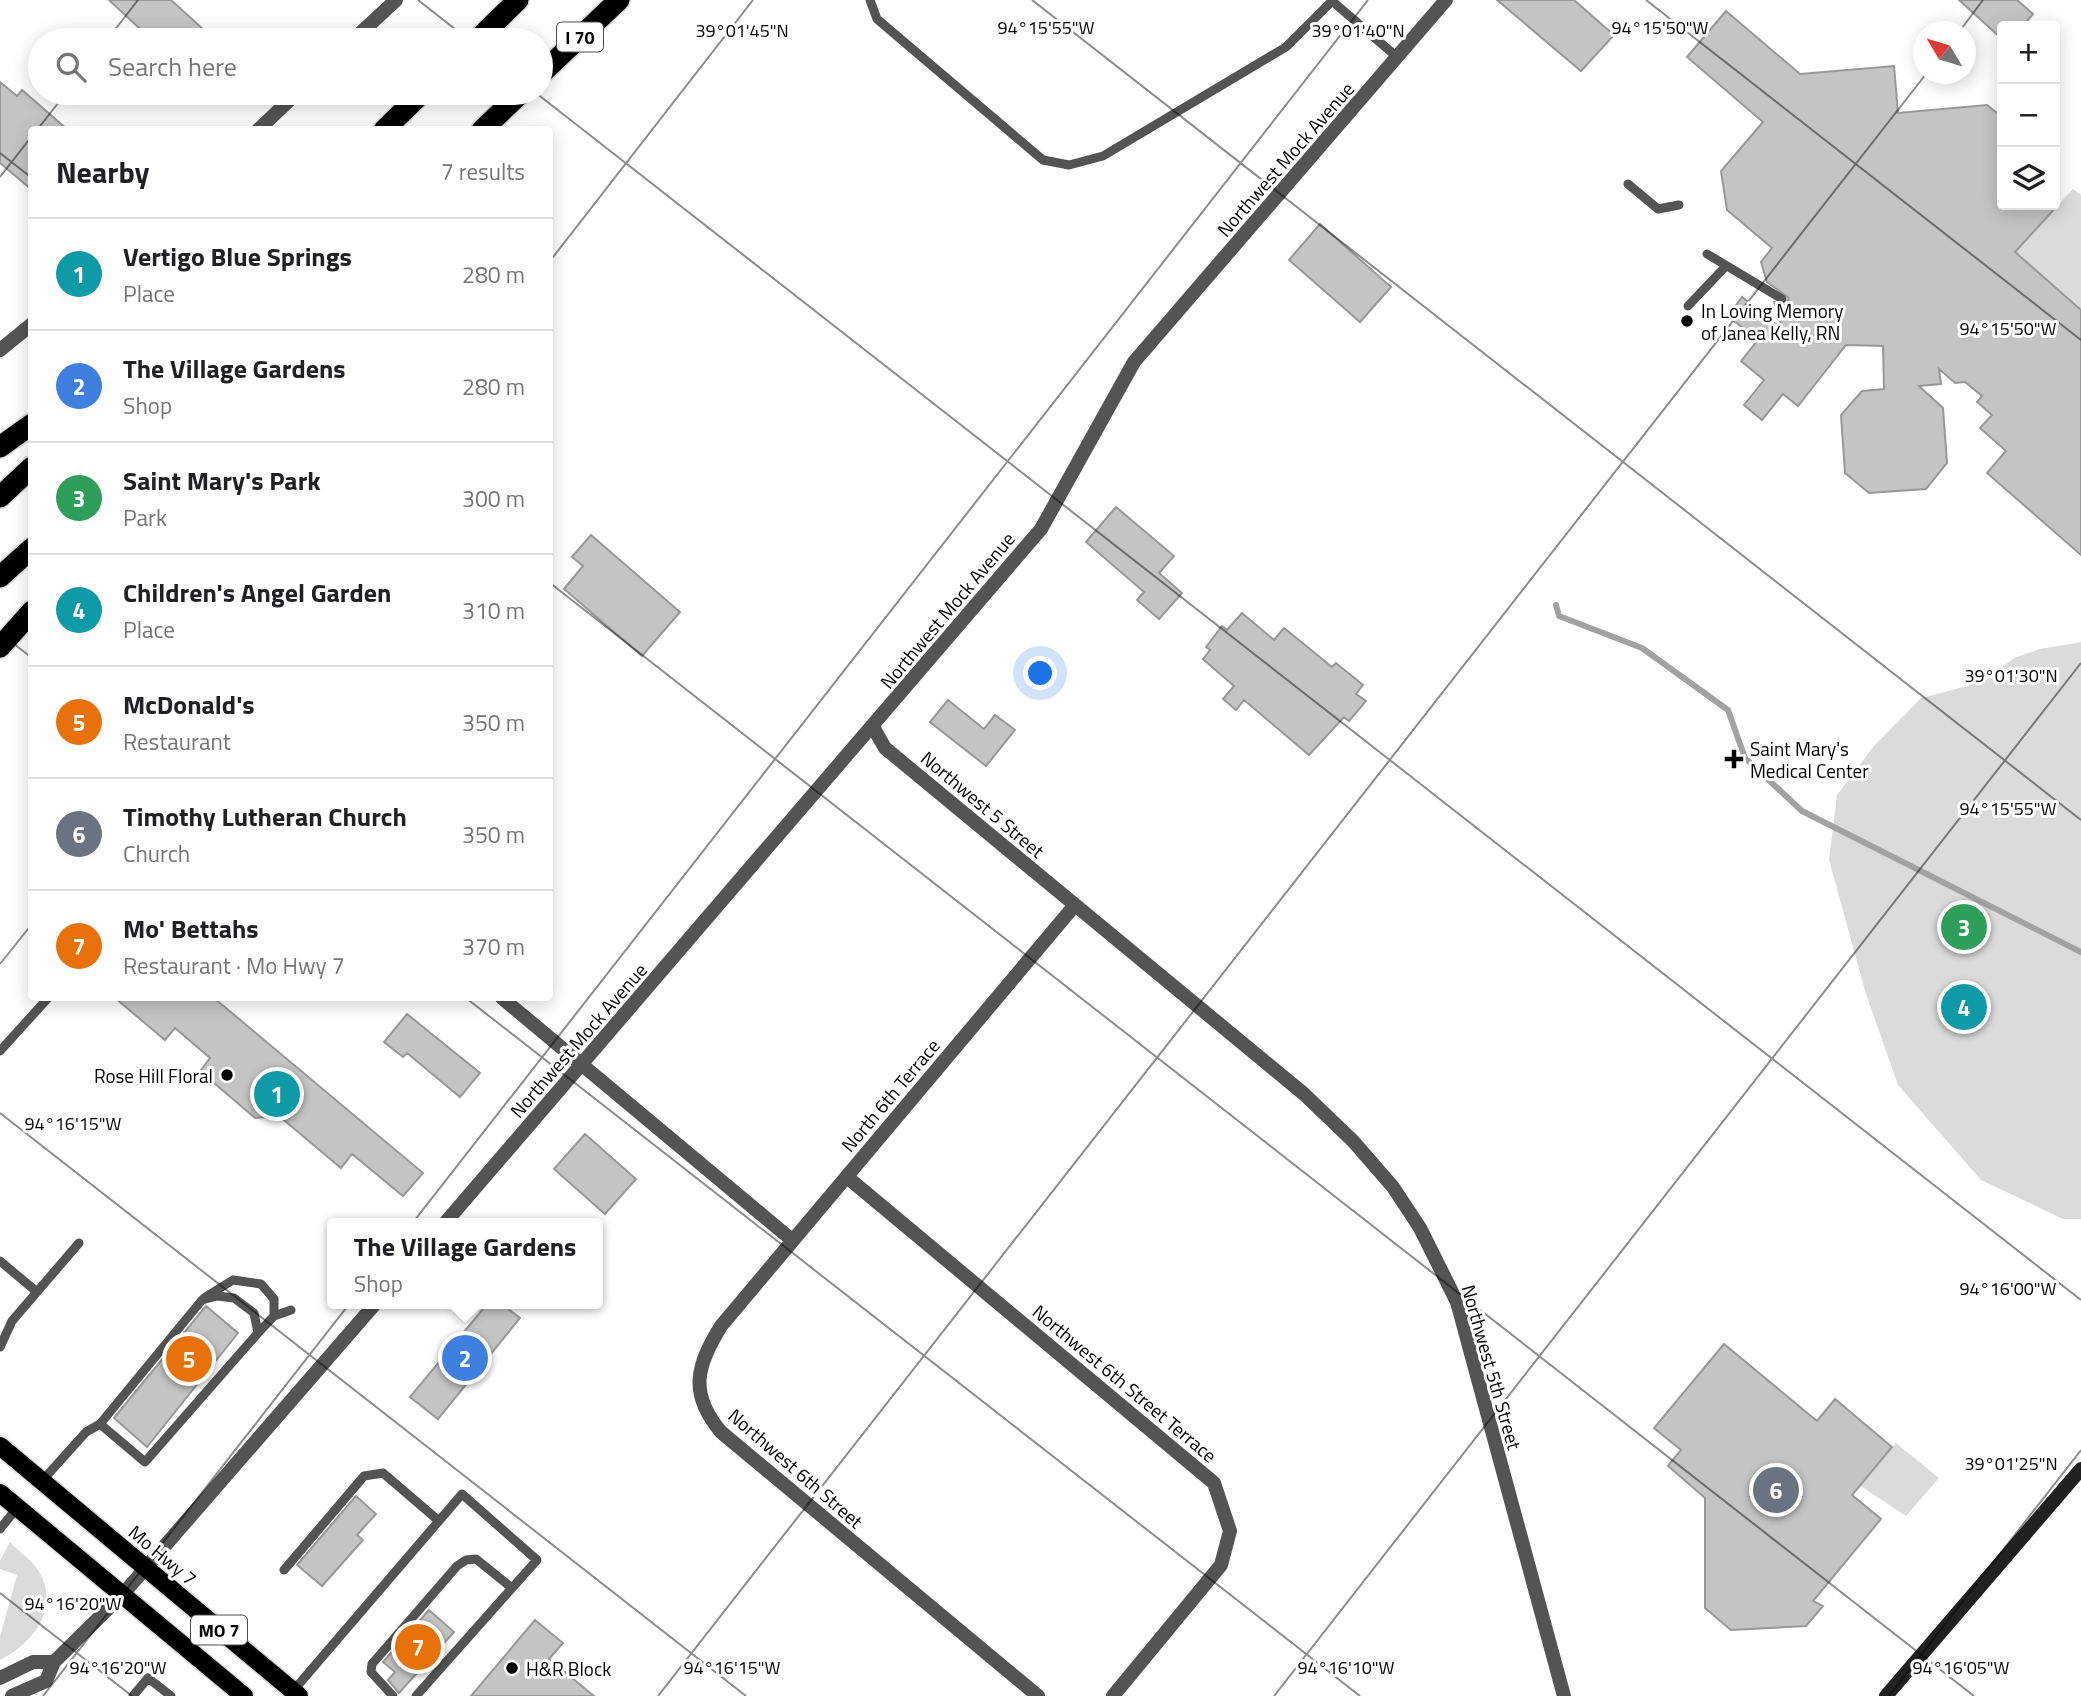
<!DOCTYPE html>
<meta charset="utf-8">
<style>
:root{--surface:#fff;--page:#f6f6f6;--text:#202124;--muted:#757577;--line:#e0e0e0;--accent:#000}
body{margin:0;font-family:"Titillium Web",sans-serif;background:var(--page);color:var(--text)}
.controls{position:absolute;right:21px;top:21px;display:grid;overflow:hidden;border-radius:7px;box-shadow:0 4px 18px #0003}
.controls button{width:63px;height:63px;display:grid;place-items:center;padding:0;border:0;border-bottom:2px solid var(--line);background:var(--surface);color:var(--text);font:35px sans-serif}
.compass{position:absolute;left:1913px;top:21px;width:63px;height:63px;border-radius:50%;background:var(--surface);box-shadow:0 4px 18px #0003;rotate:308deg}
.you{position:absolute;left:1041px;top:674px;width:24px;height:24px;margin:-18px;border:5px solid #fff;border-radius:50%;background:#1a73e8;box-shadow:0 0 0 10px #1a73e833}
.badge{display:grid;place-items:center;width:46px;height:46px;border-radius:50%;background:var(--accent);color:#fff;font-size:23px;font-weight:700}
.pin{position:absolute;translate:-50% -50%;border:4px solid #fff;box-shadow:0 2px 7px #0006}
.popup{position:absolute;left:327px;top:1218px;width:276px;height:91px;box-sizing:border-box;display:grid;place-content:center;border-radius:7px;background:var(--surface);filter:drop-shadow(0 2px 5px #0005);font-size:23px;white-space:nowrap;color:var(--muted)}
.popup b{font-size:26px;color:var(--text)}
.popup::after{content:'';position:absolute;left:50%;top:100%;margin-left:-14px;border:14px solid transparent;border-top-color:var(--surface)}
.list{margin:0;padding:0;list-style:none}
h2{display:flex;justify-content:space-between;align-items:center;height:91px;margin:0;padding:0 28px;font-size:30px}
h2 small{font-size:23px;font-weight:400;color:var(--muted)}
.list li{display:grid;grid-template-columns:46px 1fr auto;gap:21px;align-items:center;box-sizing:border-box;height:112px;padding:0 28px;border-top:2px solid var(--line)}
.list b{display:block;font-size:26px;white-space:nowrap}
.list p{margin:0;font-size:23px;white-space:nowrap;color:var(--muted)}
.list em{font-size:23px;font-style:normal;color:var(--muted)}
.icon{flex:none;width:38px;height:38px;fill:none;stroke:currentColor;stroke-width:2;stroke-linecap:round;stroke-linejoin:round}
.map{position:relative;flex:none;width:2081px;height:1696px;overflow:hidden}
.search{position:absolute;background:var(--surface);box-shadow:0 4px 18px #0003;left:28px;top:28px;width:525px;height:77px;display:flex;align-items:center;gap:18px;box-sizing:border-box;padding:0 24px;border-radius:38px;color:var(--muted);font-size:26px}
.panel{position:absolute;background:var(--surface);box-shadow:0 4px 18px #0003;left:28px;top:126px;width:525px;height:875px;border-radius:7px}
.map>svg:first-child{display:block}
.green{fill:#dbdbdb}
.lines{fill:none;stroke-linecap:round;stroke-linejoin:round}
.stream{stroke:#a2a2a2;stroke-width:6}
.building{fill:#c4c4c4;stroke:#989898;stroke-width:2}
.primary-casing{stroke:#dbdbdb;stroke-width:21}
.highway-casing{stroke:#dbdbdb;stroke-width:24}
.lane{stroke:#545454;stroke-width:9}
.street{stroke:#545454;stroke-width:14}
.secondary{stroke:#212121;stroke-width:14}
.primary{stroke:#000;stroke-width:18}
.highway{stroke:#000;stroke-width:21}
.ticks{fill:none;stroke:#000;stroke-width:2;stroke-opacity:0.45}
.poi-dot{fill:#000;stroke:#fff;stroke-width:2.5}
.labels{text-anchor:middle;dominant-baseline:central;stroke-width:6;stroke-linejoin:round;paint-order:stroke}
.shield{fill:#fff;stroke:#4c4c4c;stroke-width:2}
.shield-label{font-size:18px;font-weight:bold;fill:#000}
.street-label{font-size:19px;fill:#000;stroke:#fff}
.poi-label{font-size:19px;fill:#000;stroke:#fff;text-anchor:start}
.ticks-label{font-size:18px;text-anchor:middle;fill:#000;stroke:#fff;stroke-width:6;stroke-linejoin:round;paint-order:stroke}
</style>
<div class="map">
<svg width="2081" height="1696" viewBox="0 0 2081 1696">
<rect width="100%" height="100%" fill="#fff"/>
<!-- green -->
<path class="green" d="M2073,189L2081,195V310L2015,252Z
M2081,642V1219H2063L1981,1180L1898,1085L1866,994L1829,860L1837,795L1874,746L1921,698L1983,682L2014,658L2040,649Z
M1896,1443L1939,1478L1906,1516L1859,1485Z
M10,1542C19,1552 30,1558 38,1570C61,1607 34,1643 0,1660V1637L17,1575L0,1569V1561Z"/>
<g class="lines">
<!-- stream -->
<path class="stream" d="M1556,605L1559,616L1642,648L1728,710L1745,758L1802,811L2081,952"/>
</g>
<!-- building -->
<path class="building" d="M109,0H171L215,40H152Z
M1497,0H1574L1614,35L1581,71Z
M1959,0H2017L2033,14L2023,26H2002V39Z
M1726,11L1800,74L1894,66L1898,113L1987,105L2002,117V205H2058L2015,252L2081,310V555L1987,473L2006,451L1980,428L1992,415L1977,402L1982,396L1965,382L1955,383L1939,369L1941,384L1919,386L1943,408L1947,463L1926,489L1869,493L1845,473L1841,415L1862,391L1884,389L1883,346L1846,345L1798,406L1783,394L1762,420L1744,405L1764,380L1741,361L1758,340L1728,316L1742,297L1783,330L1774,302L1785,305L1789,298L1767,282L1761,262L1772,248L1727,210L1721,171L1763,122L1687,57Z
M0,82L17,96L22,90L68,130H32V190L0,163Z
M1320,224L1391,287L1360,322L1289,260Z
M1116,507L1174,556L1159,573L1182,593L1159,619L1137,600L1144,592L1086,542Z
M591,535L680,612L642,656L564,589L583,566L572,557Z
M1242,613L1274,640L1284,628L1332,667L1336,663L1363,685L1356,694L1366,701L1349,721L1344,717L1309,755L1244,700L1236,710L1223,699L1234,686L1203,659L1210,650L1206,647L1222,626L1227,630Z
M948,700L984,729L995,715L1015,730L986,766L930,722Z
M115,998H214L423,1173L403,1196L352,1154L341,1168L279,1116L255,1118L200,1071L210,1058L175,1028L165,1040Z
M407,1014L480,1073L460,1097L407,1053L403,1057L384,1042Z
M585,1134L636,1179L605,1214L554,1169Z
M487,1304H502L520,1318L438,1419L410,1397Z
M206,1306L238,1333L147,1447L114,1418Z
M1724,1344L1817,1421L1835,1399L1892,1447L1852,1495L1881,1519L1813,1601L1823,1606L1806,1626L1731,1630L1705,1608V1498L1668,1466L1681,1450L1654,1428Z
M356,1496L376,1514L357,1535L363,1540L322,1586L297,1565Z
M429,1610L454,1632L399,1693L388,1680L395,1672L383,1662Z
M535,1620L563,1643L549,1659L594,1696H471Z"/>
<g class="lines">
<defs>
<path id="primary" d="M0,1446L299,1696
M0,1493L244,1696"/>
<path id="highway" d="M477,40L518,0
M541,74L619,0
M384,130L422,93
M482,130L521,93
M0,447L32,424
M0,497L32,467
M0,577L32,548
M0,647L32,611"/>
</defs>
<!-- primary casing -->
<use href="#primary" class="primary-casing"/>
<!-- highway casing -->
<use href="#highway" class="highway-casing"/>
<!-- lane -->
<path class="lane" d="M870,0L877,19L1043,160L1069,165L1103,156L1286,47L1333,0
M1331,0L1397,57
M1628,184L1658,209L1679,205
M1707,254L1782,299
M1688,306L1725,267
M0,1051L48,998
M0,1261L37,1292
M217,1296L234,1298L254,1313L258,1333L145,1462L100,1424L202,1300Z
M204,1298L233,1280L261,1284L274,1299V1316L258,1333
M274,1316L291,1310
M0,1347L12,1321L79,1243
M42,1481L86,1432L100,1424
M0,1529L17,1508
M284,1570L364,1476L383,1473L439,1521
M293,1691L462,1494L537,1560L416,1696
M133,1696L148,1678L171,1696
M393,1696L371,1672L372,1664L457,1566L466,1560L476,1559L512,1588"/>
<!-- street -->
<path class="street" d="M353,40L396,0
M258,130L297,93
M0,350L32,324
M873,727L885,748L1304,1094L1353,1141L1393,1187L1420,1228L1457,1302L1564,1696
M502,998L792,1240
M847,1177L1214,1483L1230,1531L1221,1565L1113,1696
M445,1223L1041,529L1134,362L1446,0
M0,1678L33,1662H54
M12,1696L46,1681L54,1662L123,1594L375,1304
M1038,1696L721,1432C688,1393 697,1365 721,1326L1075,905"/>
<!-- secondary -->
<path class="secondary" d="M1886,1696L2081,1469"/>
<!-- primary -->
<use href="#primary" class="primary"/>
<!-- highway -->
<use href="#highway" class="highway"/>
</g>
<!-- ticks -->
<path class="ticks" d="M418,0L469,40M1032,0L2081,820M1646,0L2081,340M1959,32L1983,0M107,40L138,0M536,93L2081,1300M37,130L66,93M0,153L32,178M0,177L32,136M550,261L753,0M550,583L1974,1696M0,633L32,658M0,964L32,924M466,998L1360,1696M0,1113L746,1696M0,1593L132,1696M43,1696L1368,0M658,1696L1926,74M1274,1696L2081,663M1889,1696L2081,1450"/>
<!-- markers -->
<g class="poi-dot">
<circle cx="1687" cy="321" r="7"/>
<path d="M1730.5 748.5h7v7h7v7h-7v7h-7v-7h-7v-7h7z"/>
<circle cx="227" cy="1075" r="7"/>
<circle cx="512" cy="1668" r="7"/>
</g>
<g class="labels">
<!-- shield labels -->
<g class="shield">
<rect x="557" y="22.5" width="46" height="29" rx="5"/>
<rect x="191" y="1615.5" width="56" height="29" rx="5"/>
</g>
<g class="shield-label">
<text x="580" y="37">I 70</text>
<text x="219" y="1630">MO 7</text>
</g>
<!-- street labels -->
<g class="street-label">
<text transform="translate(1285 159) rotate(-49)">Northwest Mock Avenue</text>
<text transform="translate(947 610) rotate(-50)">Northwest Mock Avenue</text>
<text transform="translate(983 804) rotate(40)">Northwest 5 Street</text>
<text transform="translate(578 1040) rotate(-49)">Northwest Mock Avenue</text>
<text transform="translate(890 1095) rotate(-50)">North 6th Terrace</text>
<text transform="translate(1492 1367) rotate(74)">Northwest 5th Street</text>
<text transform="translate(1125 1383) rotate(40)">Northwest 6th Street Terrace</text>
<text transform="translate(796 1468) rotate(41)">Northwest 6th Street</text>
<text transform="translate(163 1555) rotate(40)">Mo Hwy 7</text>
</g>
<!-- poi labels -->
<g class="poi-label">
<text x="1701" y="310">In Loving Memory<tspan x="1701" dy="22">of Janea Kelly, RN</tspan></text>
<text x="1750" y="748">Saint Mary's<tspan x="1750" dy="22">Medical Center</tspan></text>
<text x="213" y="1075" text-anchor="end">Rose Hill Floral</text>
<text x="526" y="1668">H&amp;R Block</text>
</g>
</g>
<g class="ticks-label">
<text x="1046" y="34">94°15'55"W</text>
<text x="1660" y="34">94°15'50"W</text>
<text x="742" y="37">39°01'45"N</text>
<text x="1358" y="37">39°01'40"N</text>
<text x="2008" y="335">94°15'50"W</text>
<text x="2011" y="682">39°01'30"N</text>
<text x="2008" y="815">94°15'55"W</text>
<text x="73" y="1130">94°16'15"W</text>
<text x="2008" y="1295">94°16'00"W</text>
<text x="2011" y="1470">39°01'25"N</text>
<text x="73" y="1610">94°16'20"W</text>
<text x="118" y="1674">94°16'20"W</text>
<text x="732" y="1674">94°16'15"W</text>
<text x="1346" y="1674">94°16'10"W</text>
<text x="1961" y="1674">94°16'05"W</text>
</g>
</svg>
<div class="controls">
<button>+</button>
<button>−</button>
<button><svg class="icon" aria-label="layers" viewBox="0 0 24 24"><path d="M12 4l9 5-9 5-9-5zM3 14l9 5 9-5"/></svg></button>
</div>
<svg class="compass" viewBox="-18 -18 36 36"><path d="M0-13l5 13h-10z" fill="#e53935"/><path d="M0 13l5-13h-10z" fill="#757577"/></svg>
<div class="you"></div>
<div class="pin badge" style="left:277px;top:1094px;background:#0f9aa8">1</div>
<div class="pin badge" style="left:465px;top:1358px;background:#3f7fe0">2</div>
<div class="popup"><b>The Village Gardens</b>Shop</div>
<div class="pin badge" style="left:1964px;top:927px;background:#2e9e5b">3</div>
<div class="pin badge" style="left:1964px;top:1007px;background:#0f9aa8">4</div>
<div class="pin badge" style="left:189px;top:1359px;background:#e8710a">5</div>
<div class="pin badge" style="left:1776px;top:1490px;background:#6b7280">6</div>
<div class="pin badge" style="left:418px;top:1647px;background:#e8710a">7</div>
<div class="search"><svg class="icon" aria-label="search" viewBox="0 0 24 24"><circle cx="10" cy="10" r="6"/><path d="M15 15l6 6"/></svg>Search here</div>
<section class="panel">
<h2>Nearby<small>7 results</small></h2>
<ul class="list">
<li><span class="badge" style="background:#0f9aa8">1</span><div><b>Vertigo Blue Springs</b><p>Place</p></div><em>280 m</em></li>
<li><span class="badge" style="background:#3f7fe0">2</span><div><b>The Village Gardens</b><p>Shop</p></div><em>280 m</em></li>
<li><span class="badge" style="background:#2e9e5b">3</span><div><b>Saint Mary's Park</b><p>Park</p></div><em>300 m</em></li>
<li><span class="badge" style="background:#0f9aa8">4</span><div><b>Children's Angel Garden</b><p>Place</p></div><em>310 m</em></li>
<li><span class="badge" style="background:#e8710a">5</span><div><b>McDonald's</b><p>Restaurant</p></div><em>350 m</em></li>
<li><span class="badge" style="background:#6b7280">6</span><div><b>Timothy Lutheran Church</b><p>Church</p></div><em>350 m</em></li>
<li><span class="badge" style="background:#e8710a">7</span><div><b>Mo' Bettahs</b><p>Restaurant · Mo Hwy 7</p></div><em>370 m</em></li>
</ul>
</section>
</div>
